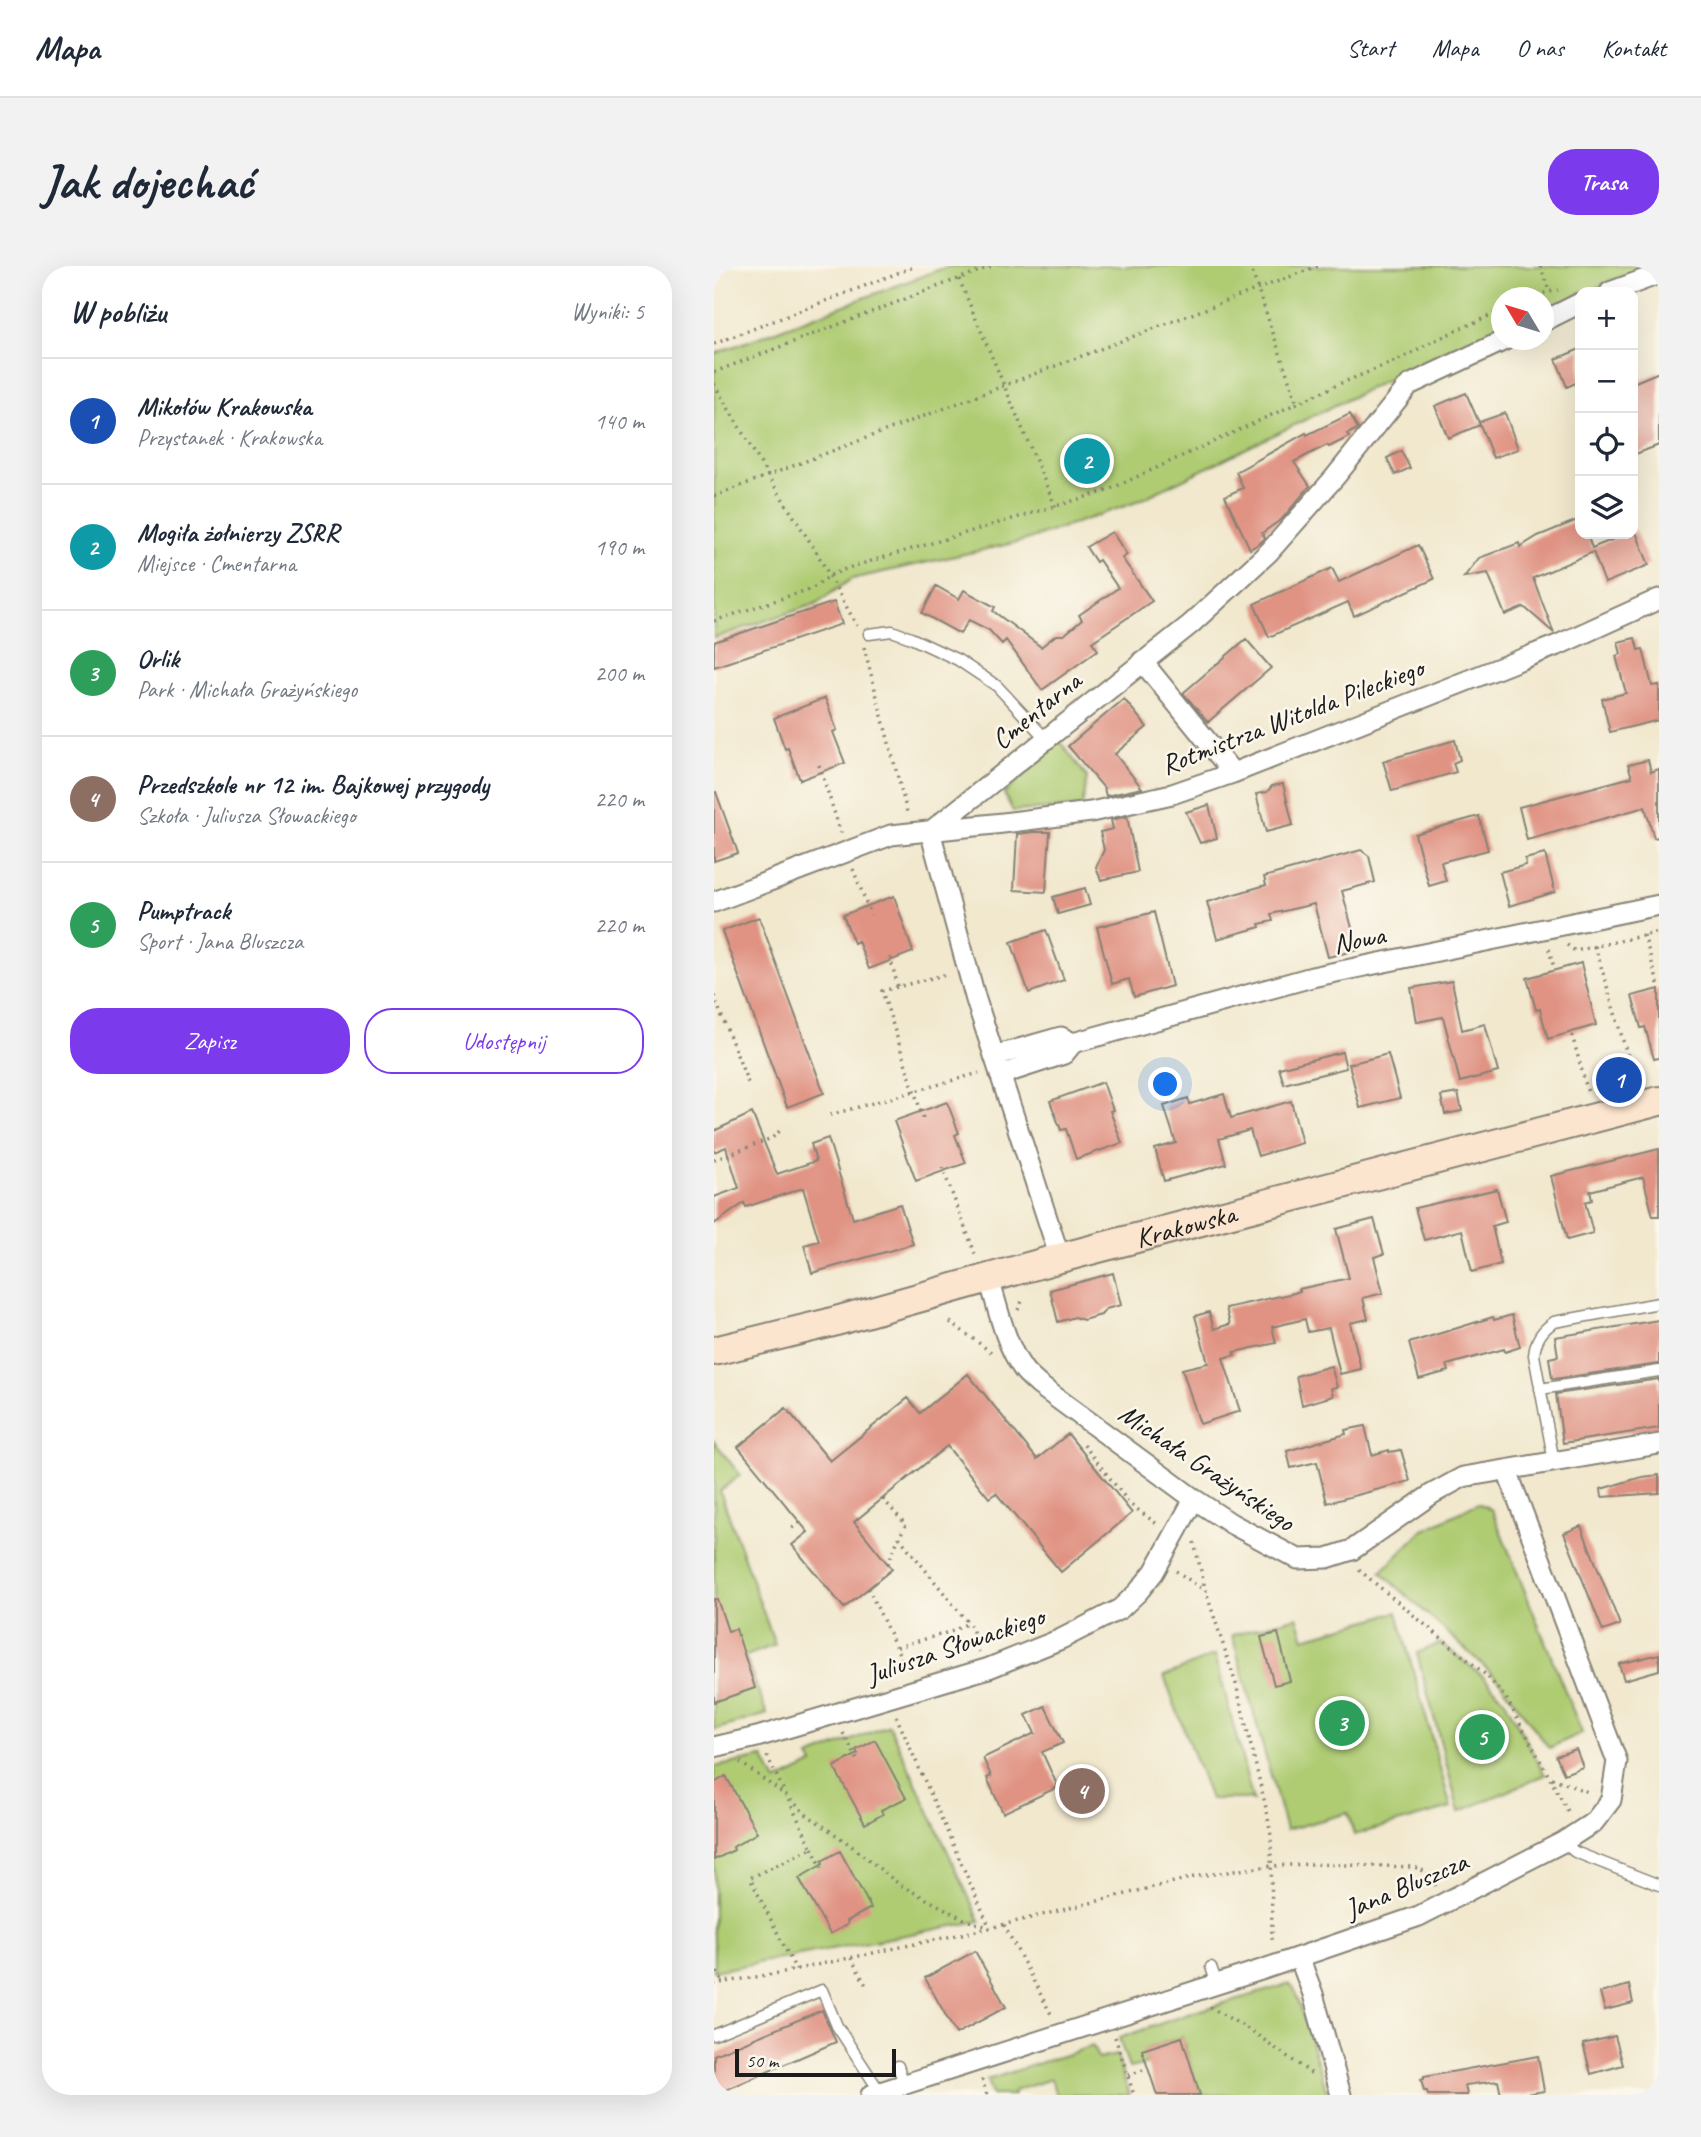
<!DOCTYPE html>
<html lang="pl">
<meta charset="utf-8">
<style>
:root{--surface:#fff;--page:#f2f2f3;--text:#1f2937;--muted:#747a83;--line:#e0e1e3;--accent:#7c3aed}
body{margin:0;font-family:Caveat,sans-serif;background:var(--page);color:var(--text)}
.controls{position:absolute;right:21px;top:21px;display:grid;overflow:hidden;border-radius:14px;box-shadow:0 7px 28px #0002}
.controls button{width:63px;height:63px;display:grid;place-items:center;padding:0;border:0;border-bottom:2px solid var(--line);background:var(--surface);color:var(--text);font:35px sans-serif}
.compass{position:absolute;left:777px;top:21px;width:63px;height:63px;border-radius:50%;background:var(--surface);box-shadow:0 7px 28px #0002;rotate:308deg}
.scale{position:absolute;left:21px;bottom:18px;width:161px;box-sizing:border-box;padding-left:7px;border:4px solid #1c1c1c;border-top:0;font-size:19px;line-height:24px;white-space:nowrap;color:#1c1c1c;-webkit-text-stroke:5px #fbf7ec;paint-order:stroke}
.you{position:absolute;left:452px;top:819px;width:24px;height:24px;margin:-18px;border:5px solid #fff;border-radius:50%;background:#1a73e8;box-shadow:0 0 0 10px #1a73e833}
.badge{display:grid;place-items:center;width:46px;height:46px;border-radius:50%;background:var(--accent);color:#fff;font-size:23px;font-weight:700}
.pin{position:absolute;translate:-50% -50%;border:4px solid #fff;box-shadow:0 2px 7px #0006}
.list{margin:0;padding:0;list-style:none}
h2{display:flex;justify-content:space-between;align-items:center;height:91px;margin:0;padding:0 28px;font-size:30px}
h2 small{font-size:23px;font-weight:400;color:var(--muted)}
.list li{display:grid;grid-template-columns:46px 1fr auto;gap:21px;align-items:center;box-sizing:border-box;height:126px;padding:0 28px;border-top:2px solid var(--line)}
.list b{display:block;font-size:26px;white-space:nowrap}
.list p{margin:0;font-size:23px;white-space:nowrap;color:var(--muted)}
.list em{font-size:23px;font-style:normal;color:var(--muted)}
.actions{display:flex;gap:14px;padding:21px 28px}
.actions a{flex:1;padding:16px 0;border:2px solid var(--accent);border-radius:28px;text-align:center;font-size:24px;color:var(--accent)}
.actions .main{background:var(--accent);color:#fff}
.icon{flex:none;width:38px;height:38px;fill:none;stroke:currentColor;stroke-width:2;stroke-linecap:round;stroke-linejoin:round}
.map{position:relative;flex:none;width:945px;height:1829px;overflow:hidden;border-radius:28px}
header{display:flex;align-items:center;gap:42px;box-sizing:border-box;height:98px;padding:0 35px;background:var(--surface);border-bottom:2px solid var(--line)}
header strong{font-size:33px}
nav{display:flex;gap:38px;margin-inline-start:auto;font-size:24px}
.intro{display:flex;align-items:center;justify-content:space-between;box-sizing:border-box;height:168px;padding:0 42px}
h1{margin:0;font-size:49px}
.button{padding:18px 32px;border-radius:28px;background:var(--accent);color:#fff;font-size:24px;font-weight:700}
main{display:flex;gap:42px;padding:0 42px}
aside{flex:1;background:var(--surface);border-radius:28px;box-shadow:0 7px 28px #0002}
.map>svg:first-child{display:block}
.green{fill:#afcc73;stroke:#667448;stroke-width:2}
.building{fill:#e09383}
.lines{fill:none;stroke-linecap:round;stroke-linejoin:round}
.lane-casing{stroke:#868275;stroke-width:13}
.street-casing{stroke:#868275;stroke-width:23}
.secondary-casing{stroke:#868275;stroke-width:32}
.path{stroke:#868275;stroke-width:3.5;stroke-dasharray:2 5;stroke-linecap:butt}
.lane{stroke:#fff;stroke-width:10}
.street{stroke:#fff;stroke-width:19}
.secondary{stroke:#fce5cf;stroke-width:28}
.labels{text-anchor:middle;dominant-baseline:central;stroke-width:5;stroke-linejoin:round;paint-order:stroke}
.street-label{font-size:28px;fill:#1c1c1c;stroke:#fbf7ec}
</style>
<header>
<strong>Mapa</strong>
<nav><a>Start</a><a>Mapa</a><a>O nas</a><a>Kontakt</a></nav>
</header>
<div class="intro"><h1>Jak dojechać</h1><a class="button">Trasa</a></div>
<main>
<aside>
<h2>W pobliżu<small>Wyniki: 5</small></h2>
<ul class="list">
<li><span class="badge" style="background:#1a4fb4">1</span><div><b>Mikołów Krakowska</b><p>Przystanek · Krakowska</p></div><em>140 m</em></li>
<li><span class="badge" style="background:#0f9aa8">2</span><div><b>Mogiła żołnierzy ZSRR</b><p>Miejsce · Cmentarna</p></div><em>190 m</em></li>
<li><span class="badge" style="background:#2e9e5b">3</span><div><b>Orlik</b><p>Park · Michała Grażyńskiego</p></div><em>200 m</em></li>
<li><span class="badge" style="background:#8d6e63">4</span><div><b>Przedszkole nr 12 im. Bajkowej przygody</b><p>Szkoła · Juliusza Słowackiego</p></div><em>220 m</em></li>
<li><span class="badge" style="background:#2e9e5b">5</span><div><b>Pumptrack</b><p>Sport · Jana Bluszcza</p></div><em>220 m</em></li>
</ul>
<div class="actions"><a class="main">Zapisz</a><a>Udostępnij</a></div>
</aside>
<div class="map">
<svg width="945" height="1829" viewBox="0 0 945 1829">
<rect width="100%" height="100%" fill="#fbf7ec"/>
<filter id="ink" filterUnits="userSpaceOnUse"><feTurbulence type="fractalNoise" baseFrequency=".0143" numOctaves="2"/><feDisplacementMap in="SourceGraphic" scale="14" xChannelSelector="R" yChannelSelector="G"/><feConvolveMatrix kernelMatrix="1 2 1 2 8 2 1 2 1" color-interpolation-filters="sRGB"/></filter>
<filter id="wash" filterUnits="userSpaceOnUse"><feTurbulence type="fractalNoise" baseFrequency=".00686" numOctaves="4" result="noise"/><feDisplacementMap in="SourceGraphic" scale="28" xChannelSelector="R" yChannelSelector="G"/><feGaussianBlur stdDeviation="1.57" result="paint"/><feColorMatrix in="noise" values="0 0 0 0 0 0 0 0 0 0 0 0 0 0 0 0 0 1.4 0 .05"/><feComposite in="paint" operator="in"/></filter>
<g filter="url(#wash)">
<rect width="100%" height="100%" fill="#f1e8ce"/>
<!-- green -->
<path class="green" d="M235,0H935L871,26H866V28L830,44V32H788L787,61L747,78L420,237L309,275L138,313L101,338L0,372V88Z
M345,474L373,511L368,541L299,545L290,528Z
M0,1175L26,1209L6,1225L61,1379L24,1393H32L53,1448L0,1464Z
M764,1237L778,1244L868,1467L835,1482L784,1413L667,1306L708,1265Z
M683,1346L737,1542L640,1569L634,1547L572,1564L518,1369L583,1351L590,1372Z
M727,1377L770,1411L790,1433L831,1509L745,1546L703,1387Z
M501,1389L539,1535L534,1533H496L450,1410Z
M175,1459L266,1655L0,1705V1501L49,1491L62,1516L99,1498L95,1491Z
M575,1718L580,1722L614,1829H486L468,1771L429,1784L433,1798L415,1802L405,1772L477,1747Z
M379,1780L384,1793L403,1789L415,1829H342L337,1813L300,1825V1829H278L273,1814Z"/>
<g id="blocks">
<!-- building -->
<path class="building" d="M866,83V115L853,121L842,93Z
M945,106V179L919,189V117Z
M752,127L766,159L734,172L721,140Z
M791,147L804,183L779,192L765,156Z
M636,148L644,163L633,168L635,171L615,181L613,179L580,196L596,220L568,253L548,267L551,272L546,277L536,283L511,230L529,222L522,206L592,167L593,169Z
M687,185L696,202L681,209L673,192Z
M866,253V268H873L878,282L912,268H919L921,264L935,299L891,317L879,286L819,312L840,367L810,341L791,349L774,307L750,311L765,292L805,277L806,281L824,270Z
M398,266L413,289L408,292L438,335L378,376L384,384L328,424L292,374L288,378L275,364L255,354L246,368L208,347L222,320L245,333L250,324L281,341L279,345L327,381L342,369H350L368,354L365,349L404,322L385,294L382,296L372,281Z
M704,279L720,313L640,350L634,336L555,371L540,338L618,302L625,316Z
M120,336L128,358L0,401V376Z
M921,372L924,384L929,383L938,420L945,419V454L896,466L888,433L912,427L902,390L907,388L904,376Z
M532,373L557,402L494,456L469,427Z
M111,432L123,464L119,466L131,497L86,514L74,482L71,483L60,452Z
M410,433L433,461L401,488L428,522L392,530L390,522L354,480Z
M741,474L746,494L739,497L742,506L678,525L669,495Z
M934,494L937,506L945,503V571L940,572L931,541L813,574L805,541L918,511L914,499Z
M569,518L579,559L552,566L542,528L553,526L558,520Z
M2,526L24,587L0,595V527Z
M495,539L503,572L486,577L472,546Z
M413,550L424,606L387,614L382,601L390,584L386,566L399,563L397,554Z
M765,550L774,584L727,596L732,615L715,620L701,568Z
M319,566H336L332,626L300,624L303,568Z
M647,584L655,590L661,616L628,625L644,684L614,691L600,638L557,648L559,655L545,658L546,661L503,673L493,636L552,619L550,611Z
M831,588L841,626L795,640L786,606L812,599L811,593Z
M371,622L376,639L344,648L339,631Z
M180,630L199,686L155,703L144,675L140,677L129,649Z
M440,646L458,720L420,731L415,713L398,718L383,661Z
M45,651L110,827L73,841L8,665Z
M332,664L350,714L315,727L297,676Z
M867,697L882,759L834,773L826,743L822,744L813,712Z
M738,715L748,764L771,758L784,806L746,816L729,751L703,756L697,722Z
M945,723V792L940,793L931,761L927,762L918,730Z
M628,786L632,802L570,818L565,802Z
M674,788L686,832L646,842L635,798Z
M389,816L399,844L396,845L408,877L362,893L352,863L347,864L336,835Z
M744,827L748,845L731,848L727,830Z
M510,828L517,852L577,835L588,877L544,890L536,864L505,873L512,898L450,915L441,883L462,877L450,840L474,832L476,838Z
M233,836L245,867L241,869L252,897L202,915L180,855Z
M38,847L63,908L102,895L97,878L114,872L139,953L186,938L199,978L98,1007L90,979L105,975L89,922L32,941L30,937L0,958V931L25,922L12,881L0,886V865Z
M945,883V950H939L929,911L876,925L878,934L871,936L879,967L853,974L837,910Z
M783,923L792,956L778,960L787,998L758,1006L748,964L710,974L701,942Z
M660,953L670,988L660,991L669,1027L649,1032L654,1053L636,1057L647,1103L626,1108L615,1062L594,1066L591,1053L558,1061L562,1077L520,1086L521,1089L509,1092L526,1145L486,1158L468,1103L494,1097L481,1050L495,1046L500,1063L516,1058L512,1042L580,1027L586,1025L585,1023L635,1012L622,963Z
M399,1007L407,1039L392,1043L387,1049L369,1054L361,1051L344,1056L336,1024Z
M798,1049L806,1081L791,1086L790,1083L733,1099L735,1105L705,1113L695,1077L779,1051L780,1054Z
M945,1054V1098L840,1113L838,1112L835,1092L844,1090L841,1071Z
M617,1100L623,1121L617,1122L619,1130L588,1139L582,1110Z
M254,1108L323,1193L354,1168L418,1247L347,1306L282,1227L275,1232L233,1180L140,1256L178,1303L130,1342L78,1279L94,1266L24,1181L72,1142L116,1195L194,1132L206,1147Z
M945,1113V1162L849,1177L842,1128Z
M651,1160L658,1189L675,1184V1186L687,1184L696,1215L613,1237L603,1196L577,1202L573,1185L632,1168L631,1164Z
M945,1209V1227L888,1231L887,1223L928,1211Z
M867,1260L906,1359L889,1365L850,1267Z
M0,1333H3L14,1365L22,1363L41,1422L0,1436Z
M564,1367L576,1415L560,1419L547,1371Z
M945,1388V1404L910,1414L905,1398Z
M331,1440L349,1477L328,1486L344,1521L289,1547L273,1512L277,1510L269,1492L321,1467L312,1449Z
M161,1474L192,1532L167,1544L169,1548L151,1558L120,1501L144,1488L142,1484Z
M862,1483L869,1501L850,1508L842,1490Z
M12,1510L43,1567L19,1581L20,1584L0,1594V1517Z
M126,1585L157,1642L133,1655L134,1658L116,1668L85,1612L109,1598L108,1595Z
M261,1685L292,1741L242,1768L211,1712Z
M915,1719L919,1737L891,1744L886,1727Z
M108,1744L122,1776L0,1829V1789Z
M901,1770L909,1799L877,1808L869,1778Z
M468,1771L486,1829H443L428,1784Z
M824,1790L830,1825L807,1829H787L784,1815L751,1819L753,1829H714L713,1825H710L707,1814L710,1813V1811Z"/>
</g>
</g>
<g filter="url(#ink)">
<use href="#blocks" fill-opacity="0" stroke="#868275" stroke-width="2"/>
<g class="lines">
<defs>
<path id="lane" d="M155,368L178,365L197,372L244,394L283,420L332,473
M826,1123L945,1105
M840,1196L820,1089C822,1073 827,1065 840,1056L945,1037
M849,1576L861,1586L945,1619
M497,1701L503,1718
M0,1769L108,1724L123,1760L166,1826
M184,1800L190,1818"/>
<path id="street" d="M896,26L945,8
M830,55L866,37
M428,395L519,507
M216,565L262,734L346,992
M217,565L477,358L555,286L621,211L695,119L791,74
M0,636L177,569L289,557L377,546L458,528L519,507L846,378L945,333
M280,790L347,771L359,777
M286,809L350,788L359,777L598,711L945,639
M275,1013C284,1042 291,1078 309,1103C313,1109 320,1114 325,1119L480,1233L518,1258L584,1293L613,1292L638,1284L718,1228L749,1211L945,1178
M0,1481L43,1471L275,1402L347,1373L406,1343L424,1326L440,1306L480,1233
M585,1691L599,1728L627,1829
M157,1829L550,1703L705,1650L849,1576L880,1556L897,1534L903,1495L793,1205"/>
<g id="secondary">
<path id="s1" d="M0,1085L115,1057L346,992L945,835"/>
</g>
</defs>
<!-- lane casing -->
<use href="#lane" class="lane-casing"/>
<!-- street casing -->
<use href="#street" class="street-casing"/>
<!-- secondary casing -->
<use href="#secondary" class="secondary-casing"/>
<!-- path -->
<path class="path" d="M536,0L583,137
M826,0L835,24
M245,13L342,242
M809,32L844,24
M0,78L202,0
M0,106L278,0
M0,118L54,210L103,287L143,360
M0,230L604,0
M0,355L99,322L117,309L134,302L392,225L625,118L689,92L715,77L788,44
M150,381L193,546
M105,499L127,567
M139,603L157,649
M930,669L945,721
M853,679L861,685L945,666
M881,680L921,815
M835,683L840,702
M176,691L184,721
M0,730L34,817
M858,769L874,827
M116,849L265,807
M209,852L168,725L233,708
M0,894L58,872L69,862
M228,901L262,990
M304,1044L309,1033
M236,1056L277,1086
M370,1179L416,1238L443,1258
M169,1233L192,1259L185,1271L258,1362L265,1386
M78,1262L86,1256
M480,1276L492,1326L522,1418L553,1546L557,1570L558,1678
M174,1298L185,1271
M645,1304L772,1409L792,1432L856,1549
M462,1305L490,1324
M154,1322L189,1396
M183,1381L239,1365L254,1357
M182,1450L276,1662
M129,1467L143,1493
M53,1490L98,1582L36,1612L82,1704
M26,1496L74,1531L92,1548L135,1578L186,1619L252,1654L274,1661
M838,1512L876,1527
M98,1582L109,1604
M290,1659L338,1750
M137,1692L153,1721
M0,1700L9,1717
M0,1718L65,1707L276,1662L484,1610L556,1600L599,1598L700,1601C712,1605 716,1609 722,1620
M496,1741L536,1764L601,1810
M401,1771L420,1829
M414,1809L429,1804
M268,1813L273,1829"/>
<!-- lane -->
<use href="#lane" class="lane"/>
<!-- street -->
<use href="#street" class="street"/>
<!-- secondary -->
<use href="#secondary" class="secondary"/>
</g>
</g>
<g class="labels">
<!-- street labels -->
<g class="street-label">
<text transform="translate(322 444) rotate(-39)">Cmentarna</text>
<text transform="translate(578 450) rotate(-21)">Rotmistrza Witolda Pileckiego</text>
<text transform="translate(645 673) rotate(-11)">Nowa</text>
<text stroke="none"><textPath href="#s1" startOffset="488">Krakowska</textPath></text>
<text transform="translate(493 1201) rotate(34)">Michała Grażyńskiego</text>
<text transform="translate(241 1379) rotate(-19)">Juliusza Słowackiego</text>
<text transform="translate(692 1619) rotate(-23)">Jana Bluszcza</text>
</g>
</g>
</svg>
<div class="controls">
<button>+</button>
<button>−</button>
<button><svg class="icon" aria-label="locate" viewBox="0 0 24 24"><circle cx="12" cy="12" r="6"/><path d="M12 2v4M12 18v4M2 12h4M18 12h4"/></svg></button>
<button><svg class="icon" aria-label="layers" viewBox="0 0 24 24"><path d="M12 4l9 5-9 5-9-5zM3 14l9 5 9-5"/></svg></button>
</div>
<svg class="compass" viewBox="-18 -18 36 36"><path d="M0-13l5 13h-10z" fill="#e53935"/><path d="M0 13l5-13h-10z" fill="#747a83"/></svg>
<div class="scale">50 m</div>
<div class="you"></div>
<div class="pin badge" style="left:905px;top:814px;background:#1a4fb4">1</div>
<div class="pin badge" style="left:373px;top:195px;background:#0f9aa8">2</div>
<div class="pin badge" style="left:628px;top:1457px;background:#2e9e5b">3</div>
<div class="pin badge" style="left:368px;top:1525px;background:#8d6e63">4</div>
<div class="pin badge" style="left:768px;top:1471px;background:#2e9e5b">5</div>
</div>
</main>
